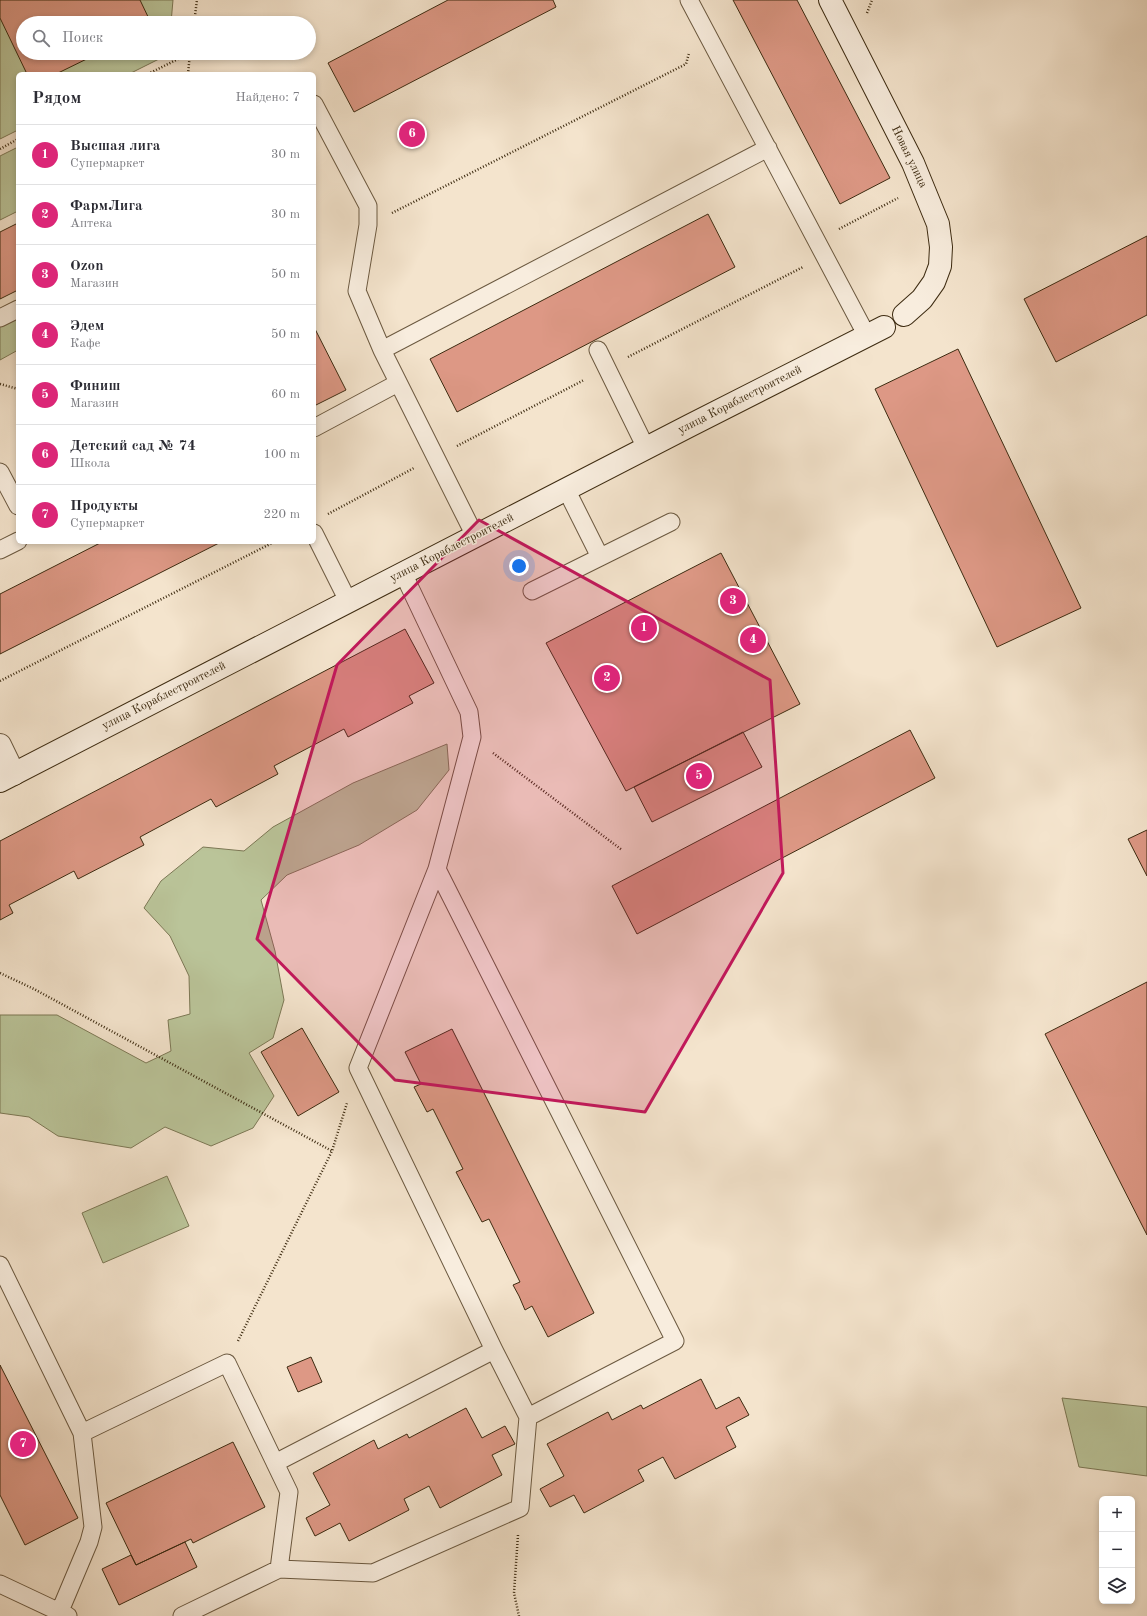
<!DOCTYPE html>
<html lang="ru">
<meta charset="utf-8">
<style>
:root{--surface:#fff;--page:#f7f7f7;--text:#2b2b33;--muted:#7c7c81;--line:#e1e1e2;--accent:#db2777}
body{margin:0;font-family:"Old Standard TT",serif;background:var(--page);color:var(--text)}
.controls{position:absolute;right:12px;bottom:12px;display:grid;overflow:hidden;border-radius:6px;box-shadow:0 2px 6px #0003}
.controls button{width:36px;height:36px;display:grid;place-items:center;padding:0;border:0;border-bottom:1px solid var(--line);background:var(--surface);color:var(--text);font:20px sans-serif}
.you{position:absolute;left:519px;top:566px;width:14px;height:14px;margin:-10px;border:3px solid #fff;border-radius:50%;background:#1a73e8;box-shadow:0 0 0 6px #1a73e833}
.badge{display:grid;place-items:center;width:26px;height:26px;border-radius:50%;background:var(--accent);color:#fff;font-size:13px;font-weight:700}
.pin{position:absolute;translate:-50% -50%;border:2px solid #fff;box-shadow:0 1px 4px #0006}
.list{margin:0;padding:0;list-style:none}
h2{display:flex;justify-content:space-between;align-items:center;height:52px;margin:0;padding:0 16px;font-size:17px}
h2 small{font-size:13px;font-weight:400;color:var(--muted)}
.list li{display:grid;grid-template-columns:26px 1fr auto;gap:12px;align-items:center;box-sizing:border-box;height:60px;padding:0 16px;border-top:1px solid var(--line)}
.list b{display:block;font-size:15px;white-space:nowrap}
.list p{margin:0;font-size:13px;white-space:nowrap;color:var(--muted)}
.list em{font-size:13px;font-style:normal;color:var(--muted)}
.icon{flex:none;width:22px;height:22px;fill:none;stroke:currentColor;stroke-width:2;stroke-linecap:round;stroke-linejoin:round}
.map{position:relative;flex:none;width:1147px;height:1616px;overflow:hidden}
.search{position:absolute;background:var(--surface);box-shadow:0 2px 6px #0003;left:16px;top:16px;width:300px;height:44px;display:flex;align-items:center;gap:10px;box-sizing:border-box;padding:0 14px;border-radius:22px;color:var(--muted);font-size:15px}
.panel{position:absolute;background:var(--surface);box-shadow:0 2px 6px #0003;left:16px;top:72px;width:300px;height:472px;border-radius:6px}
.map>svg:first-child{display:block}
.green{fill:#bac499;stroke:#7c7855}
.building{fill:#dd9885;stroke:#3d2b11}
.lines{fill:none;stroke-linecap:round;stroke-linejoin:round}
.lane-casing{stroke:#6b5940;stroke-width:19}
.street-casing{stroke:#6b5940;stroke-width:24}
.secondary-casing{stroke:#3d2b11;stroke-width:24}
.path{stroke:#3d2b11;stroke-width:2.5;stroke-dasharray:1 2;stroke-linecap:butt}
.lane{stroke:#f8edde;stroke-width:17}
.street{stroke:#f8edde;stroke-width:22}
.secondary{stroke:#f8edde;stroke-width:22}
.marked{fill:#c2185b;fill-opacity:0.2;stroke:#c2185b;stroke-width:3;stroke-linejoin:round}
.labels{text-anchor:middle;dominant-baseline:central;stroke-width:3;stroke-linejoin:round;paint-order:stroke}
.street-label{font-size:12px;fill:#3d2b11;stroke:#f8edde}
</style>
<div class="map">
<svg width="1147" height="1616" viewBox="0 0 1147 1616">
<rect width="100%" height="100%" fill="#f4e4cd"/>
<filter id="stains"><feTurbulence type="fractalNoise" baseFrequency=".005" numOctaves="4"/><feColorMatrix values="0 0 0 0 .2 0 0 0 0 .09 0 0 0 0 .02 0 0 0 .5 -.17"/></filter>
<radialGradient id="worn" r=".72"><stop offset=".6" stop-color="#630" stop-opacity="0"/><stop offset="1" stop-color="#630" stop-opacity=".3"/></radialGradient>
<!-- green -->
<path class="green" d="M0,0H173L171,23H23V53H168L167,55L129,74H18V130L0,139Z
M18,147V211L0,220V156Z
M18,317V350L0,360V326Z
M447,744L449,770L417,810L359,845L287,875L261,900L275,951L284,1000L273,1038L249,1053L274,1096L253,1128L211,1146L165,1127L131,1148L58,1136L29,1117L0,1113V1015H57L146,1063L171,1051L168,1020L190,1014L189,976L170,936L144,908L161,881L203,847L244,851L273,827L353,783Z
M167,1176L189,1226L103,1263L82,1213Z
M1062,1398L1147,1407V1476L1079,1467Z"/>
<!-- building -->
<path class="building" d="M0,0H140L151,23H23V53H99L56,74H27L0,18Z
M448,0H553L556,7L354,112L328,63Z
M733,0H797L890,178L840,204Z
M708,214L735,267L457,412L430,359Z
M18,223V290L0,299V232Z
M1147,236V315L1056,362L1024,299Z
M314,327L346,390L314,406Z
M958,349L1081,608L997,647L875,389Z
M102,542H221L0,654V594Z
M721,553L800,704L626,791L546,643Z
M405,629L434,683L409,696L413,703L348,737L344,729L274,766L278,774L216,807L211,799L140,837L144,845L78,879L74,871L9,905L13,913L0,920V841Z
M910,730L935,778L637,934L612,886Z
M743,732L762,767L652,822L634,787Z
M1147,830V876L1128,839Z
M1147,982V1235L1045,1034Z
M302,1028L339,1092L298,1116L261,1052Z
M452,1029L594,1313L548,1337L532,1306L525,1310L519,1296L513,1285L520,1282L489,1219L482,1222L468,1195L456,1172L463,1169L433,1109L427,1112L414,1087L421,1084L405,1052Z
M311,1357L322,1382L298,1392L287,1367Z
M0,1365L78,1518L25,1545L0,1495Z
M701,1379L716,1409L739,1397L749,1415L726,1427L736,1447L675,1479L663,1457L638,1470L644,1481L584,1513L574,1495L550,1507L540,1489L564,1476L547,1444L608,1412L612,1420L641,1405L643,1409Z
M466,1408L482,1438L505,1426L515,1444L492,1455L502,1475L440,1508L429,1486L404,1499L409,1510L349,1541L340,1523L315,1536L306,1518L330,1505L313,1473L374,1440L378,1449L407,1434L409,1438Z
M233,1442L265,1507L193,1543L191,1539L136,1565L106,1503Z
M185,1542L197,1567L119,1605L102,1569L131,1555L136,1565Z"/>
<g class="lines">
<defs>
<path id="lane" d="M689,0L867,336
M314,104L368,206V225L357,291L382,350
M0,318L18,309
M598,350L646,448
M314,428L398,383
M0,472L18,506
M566,489L600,557
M314,533L348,601
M475,536L382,350L768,148
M0,550L18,541
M532,591L671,522
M437,869L675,1341L528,1417
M0,1265L82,1433L93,1527L89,1542L60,1611
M82,1433L227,1363L289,1492L279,1569
M275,1463L494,1350
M0,1584L68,1616
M182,1616L279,1569L373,1573L520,1508L528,1417L494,1350L358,1068L437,869L472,737L469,712L403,573"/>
<path id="street" d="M0,745L14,774"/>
<path id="secondary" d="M830,0L913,163L938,224L941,247L940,266L934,282L922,299L904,315
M0,781L689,426L884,327"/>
</defs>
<!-- lane casing -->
<use href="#lane" class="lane-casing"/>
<!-- street casing -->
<use href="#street" class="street-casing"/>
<!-- secondary casing -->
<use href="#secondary" class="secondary-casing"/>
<!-- path -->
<path class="path" d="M867,13L872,0
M194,23L197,0
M148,74L190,53
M188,74L190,53
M0,149L18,139
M392,213L686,64L689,53
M839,229L898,198
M628,357L803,267
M0,384L18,389
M457,446L584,380
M328,514L414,468
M0,681L274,542
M493,753L622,850
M0,973L34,989L332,1151
M238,1341L332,1151L347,1103
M518,1535L514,1593L519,1616"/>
<!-- lane -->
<use href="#lane" class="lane"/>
<!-- street -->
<use href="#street" class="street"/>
<!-- secondary -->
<use href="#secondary" class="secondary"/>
</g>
<!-- marked area -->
<path class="marked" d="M479,520L770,680L783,873L645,1112L395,1080L257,939L337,665Z"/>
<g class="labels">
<!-- street labels -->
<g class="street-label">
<text transform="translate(909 157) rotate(64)">Новая улица</text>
<text transform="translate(740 400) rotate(-27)">улица Кораблестроителей</text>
<text transform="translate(452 548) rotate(-27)">улица Кораблестроителей</text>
<text transform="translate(164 696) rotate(-27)">улица Кораблестроителей</text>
</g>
</g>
<rect width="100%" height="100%" filter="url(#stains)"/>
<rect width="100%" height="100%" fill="url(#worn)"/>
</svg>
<div class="controls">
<button>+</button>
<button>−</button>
<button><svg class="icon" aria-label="layers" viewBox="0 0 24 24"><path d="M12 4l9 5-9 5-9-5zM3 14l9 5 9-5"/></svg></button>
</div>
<div class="you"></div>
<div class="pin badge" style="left:644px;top:628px">1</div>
<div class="pin badge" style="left:607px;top:678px">2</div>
<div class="pin badge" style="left:733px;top:601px">3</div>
<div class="pin badge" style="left:753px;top:640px">4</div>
<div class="pin badge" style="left:699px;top:776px">5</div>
<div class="pin badge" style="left:412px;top:134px">6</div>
<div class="pin badge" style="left:23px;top:1444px">7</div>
<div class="search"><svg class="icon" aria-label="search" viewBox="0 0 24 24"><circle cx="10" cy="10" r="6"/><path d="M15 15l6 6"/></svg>Поиск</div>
<section class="panel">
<h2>Рядом<small>Найдено: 7</small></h2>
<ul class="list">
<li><span class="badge">1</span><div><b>Высшая лига</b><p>Супермаркет</p></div><em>30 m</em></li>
<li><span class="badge">2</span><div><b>ФармЛига</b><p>Аптека</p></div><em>30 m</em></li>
<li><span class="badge">3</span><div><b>Ozon</b><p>Магазин</p></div><em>50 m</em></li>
<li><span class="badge">4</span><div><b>Эдем</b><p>Кафе</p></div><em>50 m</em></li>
<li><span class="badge">5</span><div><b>Финиш</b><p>Магазин</p></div><em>60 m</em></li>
<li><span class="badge">6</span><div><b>Детский сад № 74</b><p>Школа</p></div><em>100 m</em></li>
<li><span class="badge">7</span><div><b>Продукты</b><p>Супермаркет</p></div><em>220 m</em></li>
</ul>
</section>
</div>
